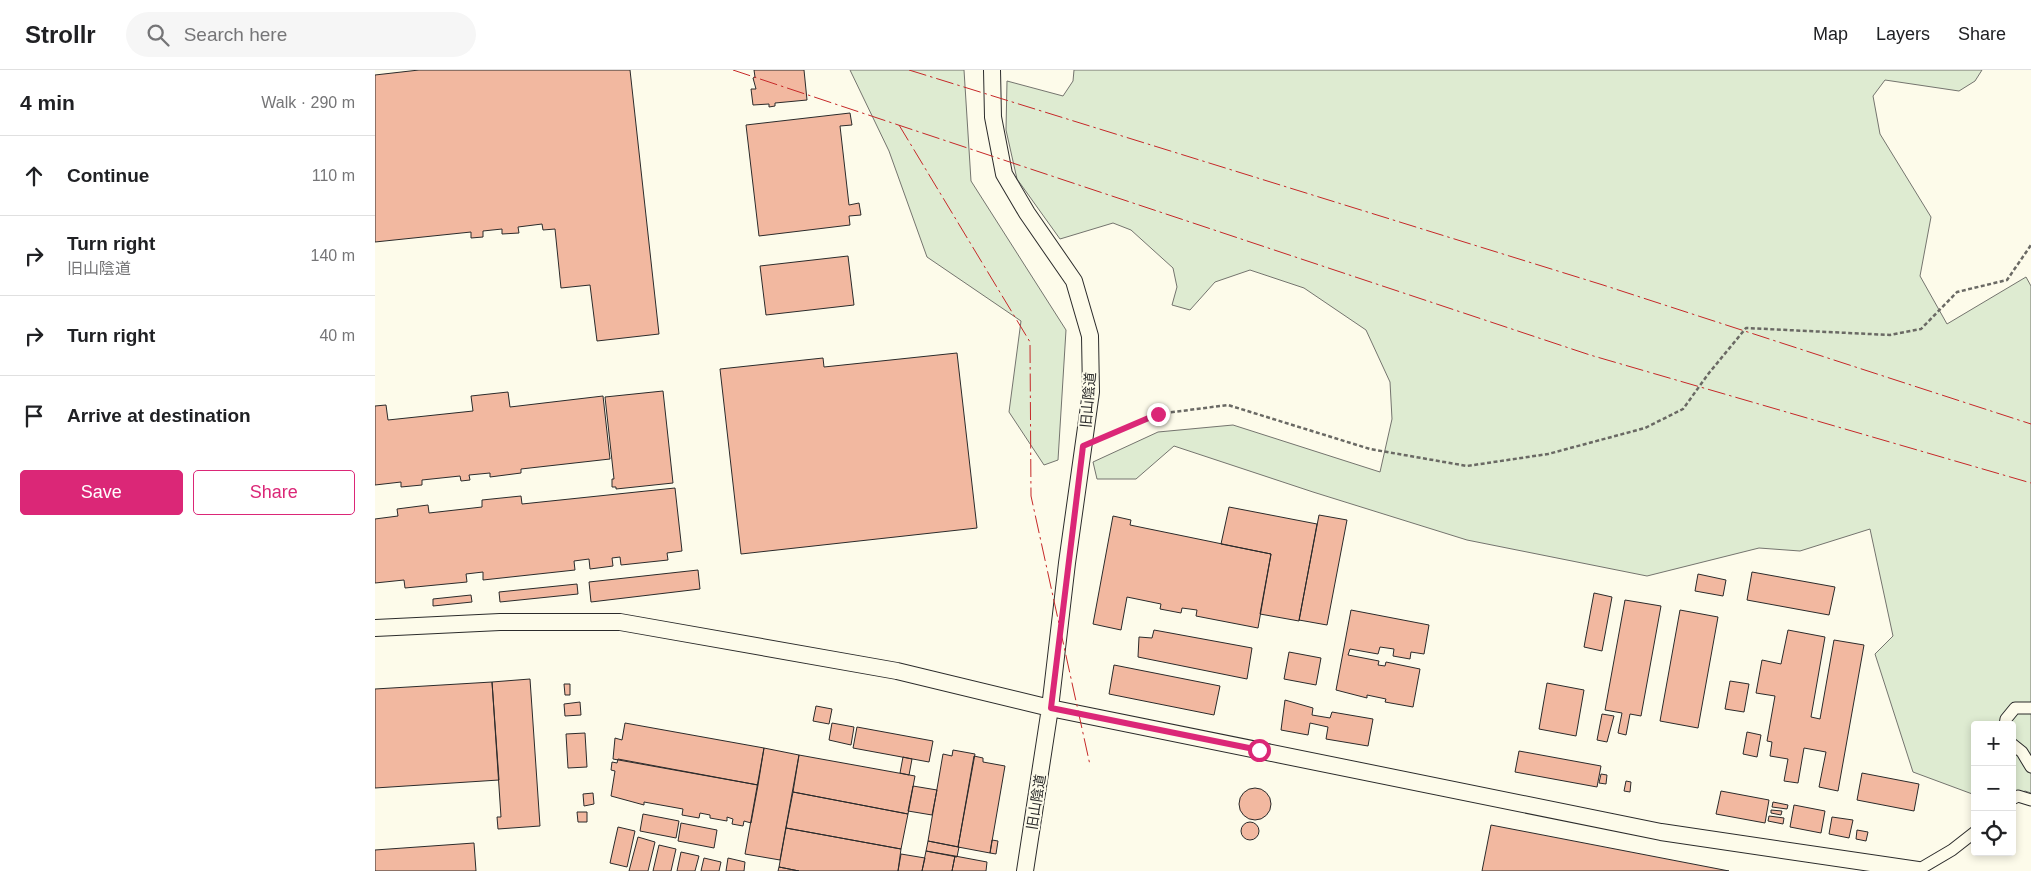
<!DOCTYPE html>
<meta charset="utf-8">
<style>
:root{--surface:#fff;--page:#f6f6f6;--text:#202124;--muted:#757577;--line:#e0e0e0;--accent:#db2777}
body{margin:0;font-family:Arial,"Noto Sans JP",sans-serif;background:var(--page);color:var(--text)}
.controls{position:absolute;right:15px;bottom:15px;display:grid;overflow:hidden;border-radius:5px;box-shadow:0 2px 8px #0003}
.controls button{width:45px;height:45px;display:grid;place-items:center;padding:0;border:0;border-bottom:1px solid var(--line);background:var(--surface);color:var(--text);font:25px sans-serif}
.stop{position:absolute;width:15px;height:15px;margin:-11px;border:4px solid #db2777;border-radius:50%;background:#fff}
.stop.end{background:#db2777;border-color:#fff;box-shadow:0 1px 5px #0008}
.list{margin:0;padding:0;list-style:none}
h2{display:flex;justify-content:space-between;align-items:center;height:65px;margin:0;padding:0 20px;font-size:21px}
h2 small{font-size:16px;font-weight:400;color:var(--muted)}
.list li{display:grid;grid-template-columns:32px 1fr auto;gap:15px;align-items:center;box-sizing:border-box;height:80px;padding:0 20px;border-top:1px solid var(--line)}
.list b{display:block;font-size:19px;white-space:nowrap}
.list p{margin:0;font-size:16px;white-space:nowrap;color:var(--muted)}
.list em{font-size:16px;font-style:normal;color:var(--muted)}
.actions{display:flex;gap:10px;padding:15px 20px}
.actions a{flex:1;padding:11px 0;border:1px solid var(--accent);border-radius:5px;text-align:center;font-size:18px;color:var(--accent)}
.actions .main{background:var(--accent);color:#fff}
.icon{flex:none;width:28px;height:28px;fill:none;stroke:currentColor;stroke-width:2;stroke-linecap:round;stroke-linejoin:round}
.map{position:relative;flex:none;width:1656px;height:801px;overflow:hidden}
header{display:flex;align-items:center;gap:30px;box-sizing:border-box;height:70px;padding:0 25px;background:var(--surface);border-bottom:1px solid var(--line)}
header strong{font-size:24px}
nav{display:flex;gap:28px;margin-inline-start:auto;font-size:18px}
.search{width:350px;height:45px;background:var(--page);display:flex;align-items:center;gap:12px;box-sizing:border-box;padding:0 18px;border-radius:28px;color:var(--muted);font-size:19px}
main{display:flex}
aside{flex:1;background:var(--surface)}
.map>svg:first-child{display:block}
.green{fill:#deebd1;stroke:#74746e}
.building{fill:#f2b8a0;stroke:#2b2b2b}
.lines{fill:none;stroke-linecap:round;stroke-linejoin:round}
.street-casing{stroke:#2b2b2b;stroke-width:13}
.secondary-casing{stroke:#2b2b2b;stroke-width:18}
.path{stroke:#6a6964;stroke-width:2.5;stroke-dasharray:4 2.5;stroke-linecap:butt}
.street{stroke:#fdfbea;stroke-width:11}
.secondary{stroke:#fdfbea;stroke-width:16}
.power{stroke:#c62828;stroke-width:1;stroke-dasharray:18 4 2.5 4;stroke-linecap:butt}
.route{stroke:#db2777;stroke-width:6}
.labels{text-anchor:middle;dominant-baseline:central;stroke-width:4;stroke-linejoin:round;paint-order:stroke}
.street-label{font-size:14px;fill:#2b2b2b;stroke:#fdfbea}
</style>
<header>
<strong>Strollr</strong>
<div class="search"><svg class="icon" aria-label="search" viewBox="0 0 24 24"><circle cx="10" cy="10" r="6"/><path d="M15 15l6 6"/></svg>Search here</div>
<nav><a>Map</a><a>Layers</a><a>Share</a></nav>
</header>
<main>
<aside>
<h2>4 min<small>Walk · 290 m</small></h2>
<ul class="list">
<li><svg class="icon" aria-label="ahead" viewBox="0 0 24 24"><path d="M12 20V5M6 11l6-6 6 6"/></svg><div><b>Continue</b></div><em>110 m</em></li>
<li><svg class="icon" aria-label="right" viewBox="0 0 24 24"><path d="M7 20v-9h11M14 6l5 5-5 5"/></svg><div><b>Turn right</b><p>旧山陰道</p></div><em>140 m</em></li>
<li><svg class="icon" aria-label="right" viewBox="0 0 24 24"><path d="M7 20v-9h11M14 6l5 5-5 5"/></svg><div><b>Turn right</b></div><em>40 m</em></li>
<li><svg class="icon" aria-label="arrive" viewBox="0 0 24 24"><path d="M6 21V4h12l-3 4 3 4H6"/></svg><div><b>Arrive at destination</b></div></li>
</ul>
<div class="actions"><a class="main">Save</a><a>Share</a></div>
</aside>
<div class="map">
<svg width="1656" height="801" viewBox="0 0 1656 801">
<rect width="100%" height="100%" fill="#fdfbea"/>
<!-- green -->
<path class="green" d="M475,0H589L596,111L691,260L683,390L669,395L634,342L646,251L552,187L514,81Z
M699,0H1607L1600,11L1584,21L1510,10L1498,26L1505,64L1556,147L1545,206L1572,254L1651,207L1656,216V723L1650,721L1637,728V655H1600V725L1538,702L1500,584L1518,566L1495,459L1425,481L1384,478L1272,506L1092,470L938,422L799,376L761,409H722L718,392L783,362L858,355L1005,402L1017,349L1015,312L991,260L929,218L875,200L840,212L815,240L797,235L802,217L798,198L756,160L738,153L685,169L642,109L631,60L632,11L688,26L698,11Z"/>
<!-- building -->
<path class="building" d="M44,0H255L284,264L222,271L215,215L186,218L180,159L168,160L167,154L143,157L144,163L127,164V159L108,161V167L96,168V162L0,172V5Z
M379,0H429L432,30L400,33V36L394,37V34L378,35L376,19H381L378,8L380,7Z
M475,43L477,55L465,56L474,135L484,133L486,145L474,146L475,155L384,166L371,55Z
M473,186L479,235L391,245L385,196Z
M582,283L602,458L366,484L345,299L448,288L449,297Z
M288,321L298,413L241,419V417H237V409H239L230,327Z
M133,322L135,337L228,326L235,389L146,399V403L115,407V403L94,405L95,410L86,411L85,406L47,410V415L26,417V412L0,415V336L11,335L13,350L98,341L96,326Z
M300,418L307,481L292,483L293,490L246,495L245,487L237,488L238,496L215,499L214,489L199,491L200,500L108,510V502L91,504L92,512L30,518L29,510L0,513V449L23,446L22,439L53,435L54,443L107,437V430L146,426L147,434Z
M854,437L942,454L924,551L885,544L896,484L846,474Z
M944,445L972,450L952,555L924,550Z
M738,446L756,450L755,455L896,484L883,558L821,546L822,540L807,538L806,543L785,539L786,534L752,527L746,560L718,554Z
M323,500L325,519L216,532L214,512Z
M1377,502L1460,517L1454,545L1372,530Z
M1323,504L1351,510L1348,526L1320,521Z
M202,514L203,524L125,532L124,522Z
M1219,523L1237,527L1227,581L1209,577Z
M96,525L97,532L58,536V529Z
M1250,530L1286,536L1266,646L1255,644L1251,665L1243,663L1247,643L1230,640Z
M976,540L1054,555L1049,584L1036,582L1035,589L1018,586L1019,579L1005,577L1003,584L975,579L973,585L1004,591L1003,595L1010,596L1011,592L1045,599L1038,637L1010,632L1011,629L992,625V628L961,620Z
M1305,540L1343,547L1323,658L1285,651Z
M779,560L877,578L872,609L763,587L764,567L777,568Z
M1413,560L1450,567L1436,647L1445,649L1459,570L1489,575L1463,721L1444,717L1451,682L1429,678L1423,713L1409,711L1413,689L1395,686L1397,672L1392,671L1400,626L1381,623L1387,590L1406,594Z
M914,582L946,588L941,615L909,609Z
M739,595L845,616L839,645L734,624Z
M155,609L165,756L123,759L122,747H126L117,612Z
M1355,611L1374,614L1369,642L1350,639Z
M117,612L124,710L0,718V619Z
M1172,613L1209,620L1201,666L1164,659Z
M189,614H195V625H190Z
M910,630L938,638L937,645L955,648L957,642L998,649L993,676L951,669L953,657L935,653L933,665L906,660Z
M205,632L206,645L190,646L189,634Z
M441,636L457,639L454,654L438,651Z
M1227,644L1239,646L1232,672L1222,670Z
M250,653L389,678L383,715L238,689L240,668L247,670Z
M457,653L479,657L476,675L454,670Z
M482,657L558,671L554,692L478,678Z
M1372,662L1386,665L1382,687L1368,684Z
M210,663L212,697L193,698L191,664Z
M389,678L424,685L405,790L370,784Z
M578,680L600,684L583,777L553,771L568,684L577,686Z
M1144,681L1226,696L1222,717L1140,702Z
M424,685L540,706L533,744L418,722Z
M599,686L608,688V692L630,696L615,783L583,777Z
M528,687L537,689L534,705L525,703Z
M243,689L383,715L376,753L369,751L368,756L357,754L358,749L352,747V751L335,748V745L325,743L324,748L307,745L308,739L269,732V735L236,726L240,701L236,700L237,692L242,693Z
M1487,703L1544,714L1539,741L1482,730Z
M1226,704L1232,705L1231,714L1224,713Z
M1251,711L1256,712L1255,722L1249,721Z
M538,716L562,720L557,745L533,741Z
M864 734a16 16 0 1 1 32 0a16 16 0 1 1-32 0Z
M1346,721L1394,730L1390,753L1341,744Z
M418,722L533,744L526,779L411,758Z
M218,723L219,734L209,736L208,724Z
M1398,732L1413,735L1412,739L1397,737Z
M1419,735L1450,741L1446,763L1415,757Z
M1396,740L1407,741L1406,745L1396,743Z
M202,742H212V752H203Z
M268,744L304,751L301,768L265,761Z
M1394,746L1409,748L1408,754L1393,751Z
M1457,747L1478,750L1474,768L1454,764Z
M866 761a9 9 0 1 1 18 0a9 9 0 1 1-18 0Z
M306,753L342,760L339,778L303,771Z
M1116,755L1354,801H1107Z
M243,757L260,761L252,797L235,793Z
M411,758L526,779L523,801H424L404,797Z
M1482,760L1493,762L1491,771L1481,769Z
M263,767L280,772L273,801H254Z
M617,770L623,771L621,784L615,783Z
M553,771L584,777L582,787L551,781Z
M99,773L101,801H0V780Z
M284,775L301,779L296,801H278Z
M551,781L580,786L577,801H547Z
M306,782L324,786L320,801H302Z
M526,784L550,788L547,801H523Z
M580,786L612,792L611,801H577Z
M329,788L346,792L344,801H326Z
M353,788L370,792L369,801H351Z
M404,797L424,801H403Z"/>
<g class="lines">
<defs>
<path id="street" d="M1630,655L1631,649L1640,638H1656
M1637,674L1647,682L1656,697
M1637,729L1643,726L1656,730
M1543,800L1577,780L1600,762"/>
<path id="secondary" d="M617,0L618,47L629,104L652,143L699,211L715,266L716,322L692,493L675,638L650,801
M0,558L125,552H245L522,601L675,638L1286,762L1543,800"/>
</defs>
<!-- street casing -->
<use href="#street" class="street-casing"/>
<!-- secondary casing -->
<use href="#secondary" class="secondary-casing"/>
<!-- path -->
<path class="path" d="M723,369L783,344L853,335L995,379L1092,396L1173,384L1270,358L1308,339L1334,303L1371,258L1515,265L1546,259L1582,222L1632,210L1656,175"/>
<!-- street -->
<use href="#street" class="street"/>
<!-- secondary -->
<use href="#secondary" class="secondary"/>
<!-- power -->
<path class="power" d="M358,0L1215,285L1656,413
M534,0L1228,215L1656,354
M524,55L655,272L656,426L715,695"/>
</g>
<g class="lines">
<!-- route -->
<path class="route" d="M783,344L708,376L676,638L884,680"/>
</g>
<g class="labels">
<!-- street labels -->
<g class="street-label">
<text transform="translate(713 330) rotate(-85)">旧山陰道</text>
<text transform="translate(661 732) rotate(-81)">旧山陰道</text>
</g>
</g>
</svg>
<div class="controls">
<button>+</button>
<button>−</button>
<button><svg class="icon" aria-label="locate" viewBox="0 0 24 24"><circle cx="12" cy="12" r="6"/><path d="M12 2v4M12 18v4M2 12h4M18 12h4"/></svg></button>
</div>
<div class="stop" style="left:884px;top:680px"></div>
<div class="stop end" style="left:783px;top:344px"></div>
</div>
</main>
